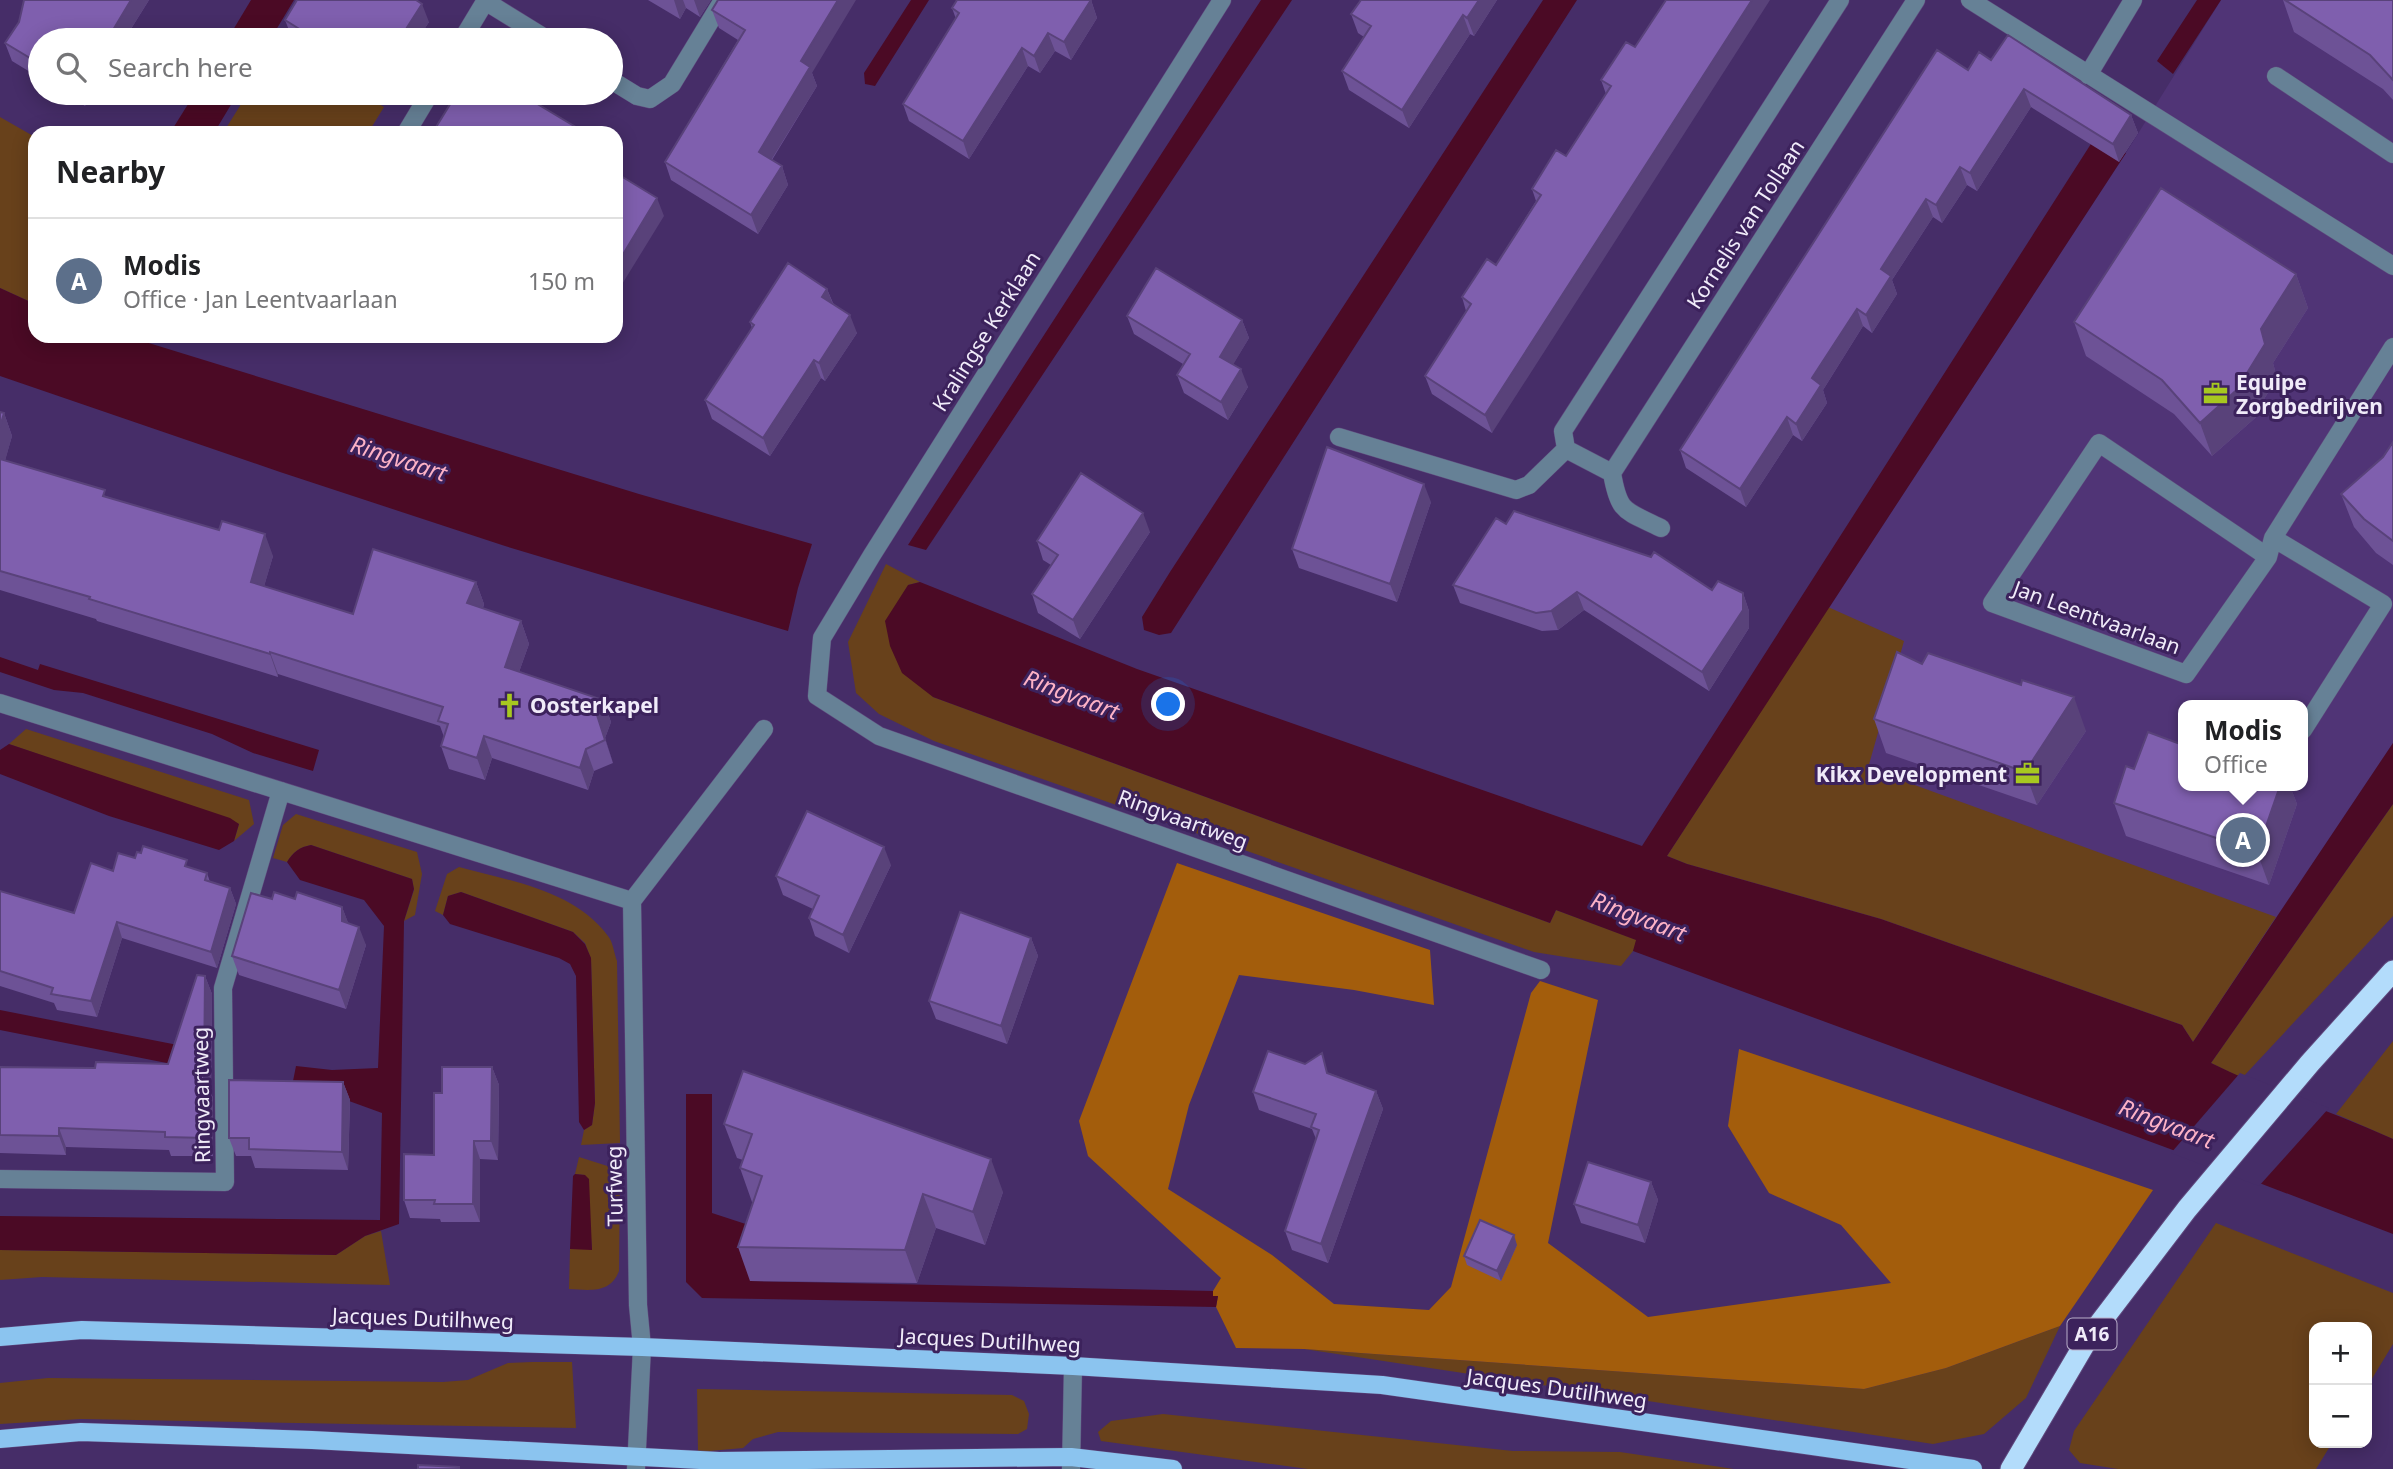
<!DOCTYPE html>
<meta charset="utf-8">
<style>
:root{--surface:#fff;--page:#f6f6f6;--text:#202124;--muted:#757577;--line:#e0e0e0;--accent:#5d6c22}
body{margin:0;font-family:"Noto Sans",sans-serif;background:var(--page);color:var(--text)}
.controls{position:absolute;right:21px;bottom:21px;display:grid;overflow:hidden;border-radius:14px;box-shadow:0 4px 18px #0003}
.controls button{width:63px;height:63px;display:grid;place-items:center;padding:0;border:0;border-bottom:2px solid var(--line);background:var(--surface);color:var(--text);font:35px sans-serif}
.you{position:absolute;left:1169px;top:705px;width:24px;height:24px;margin:-18px;border:5px solid #fff;border-radius:50%;background:#1a73e8;box-shadow:0 0 0 10px #1a73e833}
.badge{display:grid;place-items:center;width:46px;height:46px;border-radius:50%;background:var(--accent);color:#fff;font-size:23px;font-weight:700}
.pin{position:absolute;translate:-50% -50%;border:4px solid #fff;box-shadow:0 2px 7px #0006}
.popup{position:absolute;left:2178px;top:700px;width:130px;height:91px;box-sizing:border-box;display:grid;place-content:center;border-radius:14px;background:var(--surface);filter:drop-shadow(0 2px 5px #0005);font-size:23px;white-space:nowrap;color:var(--muted)}
.popup b{font-size:26px;color:var(--text)}
.popup::after{content:'';position:absolute;left:50%;top:100%;margin-left:-14px;border:14px solid transparent;border-top-color:var(--surface)}
.list{margin:0;padding:0;list-style:none}
h2{display:flex;justify-content:space-between;align-items:center;height:91px;margin:0;padding:0 28px;font-size:30px}
h2 small{font-size:23px;font-weight:400;color:var(--muted)}
.list li{display:grid;grid-template-columns:46px 1fr auto;gap:21px;align-items:center;box-sizing:border-box;height:126px;padding:0 28px;border-top:2px solid var(--line)}
.list b{display:block;font-size:26px;white-space:nowrap}
.list p{margin:0;font-size:23px;white-space:nowrap;color:var(--muted)}
.list em{font-size:23px;font-style:normal;color:var(--muted)}
.icon{flex:none;width:38px;height:38px;fill:none;stroke:currentColor;stroke-width:2;stroke-linecap:round;stroke-linejoin:round}
.map{position:relative;flex:none;width:2393px;height:1469px;overflow:hidden}
.search{position:absolute;background:var(--surface);box-shadow:0 4px 18px #0003;left:28px;top:28px;width:595px;height:77px;display:flex;align-items:center;gap:18px;box-sizing:border-box;padding:0 24px;border-radius:38px;color:var(--muted);font-size:26px}
.panel{position:absolute;background:var(--surface);box-shadow:0 4px 18px #0003;left:28px;top:126px;width:595px;height:217px;border-radius:21px}
.map>svg:first-child{display:block}
.built{fill:#503476;fill-rule:evenodd}
.green{fill:#68411b}
.forest{fill:#a35d0c}
.water{fill:#4b0a25}
.pier{fill:#462d68}
.lines{fill:none;stroke-linecap:round;stroke-linejoin:round}
.minor-casing{stroke:#5e487c;stroke-width:19}
.major-casing{stroke:#5e487c;stroke-width:19}
.highway-casing{stroke:#5e487c;stroke-width:23}
.minor{stroke:#668196;stroke-width:18}
.major{stroke:#8bc4ef;stroke-width:18}
.highway{stroke:#b3dcfb;stroke-width:21}
.wall{fill:#6d5296}
.shaded-wall{fill:#59427a}
.building{fill:#7f5fae;stroke:#59427a;stroke-width:2}
.labels{text-anchor:middle;dominant-baseline:central;stroke-width:6;stroke-linejoin:round;paint-order:stroke}
.shield{fill:#3c225c;stroke:#baafca;stroke-width:2}
.shield-label{font-size:19px;font-weight:bold;fill:#f0ebf9}
.street-label{font-size:21px;fill:#f0ebf9;stroke:#3c225c}
.poi-label{font-size:21px;font-weight:bold;fill:#f0ebf9;stroke:#3c225c;text-anchor:start}
.water-label{font-size:23px;font-style:italic;fill:#fdb2c6;stroke:#3c225c}
</style>
<div class="map">
<svg width="2393" height="1469" viewBox="0 0 2393 1469">
<rect width="100%" height="100%" fill="#462d68"/>
<!-- built -->
<path class="built" d="M2221,0H2393V743L2193,1042L1667,856L2126,153ZM2184,705H2302V786H2184Z"/>
<!-- green -->
<path class="green" d="M248,93H361L384,107L368,133H223Z
M0,117L35,137V304L0,288Z
M886,564L920,582L908,585L933,697L1550,923L1556,910L1637,940L1633,951L1621,966L1534,952L934,741L879,714L856,693L848,642Z
M1828,607L1904,641L1868,768L2276,917L2193,1042L2182,1025L1881,919L1687,864L1667,856Z
M26,729L249,800L254,824L234,841L239,824L9,744Z
M2393,804V916L2242,1078L2211,1063Z
M296,814L417,852L422,874L415,915L404,921L414,890L412,879L311,845C300,847 293,852 287,862L273,858L283,825Z
M459,867C510,881 574,890 608,936C613,942 614,953 617,961L620,1143L581,1145L584,1130L592,1125L595,1103L591,959L585,943L573,932L461,892L448,896L443,915L435,911L447,874Z
M2393,1041V1139L2336,1114Z
M579,1157L620,1170L619,1271C610,1294 590,1290 569,1289L570,1249H592L585,1175L575,1174Z
M2216,1223L2393,1293V1344L2367,1387V1327H2314V1443H2332L2316,1469H2118L2080,1463L2069,1450L2074,1431Z
M381,1231L390,1285L42,1277L0,1280V1250L336,1255L365,1236Z
M2060,1326L2026,1398L1984,1434L1933,1444L1304,1349L1864,1389L1946,1368Z
M532,1362H572L576,1428L81,1419L0,1424V1383L48,1378L443,1382L468,1380L508,1363Z
M697,1389L1012,1395L1024,1401L1029,1414L1027,1429L1018,1434L778,1432L753,1439L743,1448L698,1452Z
M1163,1414L1513,1451L1620,1452L1734,1469H1308L1101,1441L1098,1432L1111,1421Z"/>
<!-- forest -->
<path class="forest" d="M1177,863L1430,950L1434,1005L1354,990L1239,975L1189,1105L1168,1189L1272,1255L1334,1304L1429,1310L1451,1287L1531,993L1540,981L1598,1000L1548,1243L1648,1317L1891,1283L1841,1225L1769,1193L1728,1126L1739,1049L2153,1190L2060,1326L1946,1368L1864,1389L1304,1349L1236,1348L1216,1307L1218,1296H1213V1291L1221,1278L1088,1156L1079,1121Z"/>
<!-- water -->
<path class="water" d="M251,0H294L270,40H227Z
M911,0H929L875,86L865,84L864,73Z
M1261,0H1292L926,550L908,545Z
M1543,0H1577L1171,633L1159,635L1144,630L1142,617L1170,572Z
M2197,0H2221L2173,74L2157,61Z
M195,93H238L214,133H170Z
M2096,136L2126,153L1667,856L1687,864L1881,919L2182,1025L2193,1042L2393,743V804L2211,1063C2270,1092 2333,1112 2393,1139V1234L2181,1153L1633,951L1636,940L1556,910L1550,923L933,697L902,673L890,646L885,621L908,585L920,582L1137,669L1642,846Z
M0,288L35,304V336H126L639,494L812,544L798,588L788,631L505,546L280,472L0,376Z
M0,657L38,670L40,664L319,750L313,771L253,753L212,734L83,693L54,690L0,672Z
M9,744L230,818L239,824L234,841L219,850L109,816L0,774V750Z
M311,845L412,879L414,889L404,921L399,1224L365,1236L336,1255L0,1250V1216L380,1220L382,1113L327,1093L292,1086L296,1066L332,1070L378,1068L384,926L364,900L300,880L287,862C293,852 300,847 311,845Z
M461,892L573,932L585,944L591,958L595,1103L592,1125L584,1130L579,1122L576,976L570,964L559,958L450,924L443,915L448,896Z
M0,1010L198,1049L197,1069L0,1030Z
M686,1094H712V1213L767,1231L750,1281L1213,1291V1296H1218L1216,1307L702,1298L686,1282Z
M575,1174L585,1175L589,1179L592,1250L570,1249L573,1176Z"/>
<!-- pier -->
<path class="pier" d="M2240,1073L2329,1108L2259,1186L2171,1153Z"/>
<g class="lines">
<defs>
<path id="minor" d="M1222,0L872,555L822,638L817,696L879,736L1541,970
M1840,0L1563,431L1566,449L1612,473L1916,0
M1970,0L2393,266
M485,1L548,40
M462,40L486,0
M2088,75L2133,0
M2276,76L2393,154
M611,80L637,96L650,99L672,84L723,0
M406,133L430,93
M1339,437L1516,490L1529,485L1566,449
M1612,473C1619,514 1625,510 1661,528
M2273,538L2383,604L2303,730
M2268,557L2099,443L1992,603L2186,674L2268,557L2273,538L2393,347
M0,703L632,901
M632,901L638,1305L642,1347L636,1469
M632,901L764,729
M0,1179L225,1182L223,988L281,791
M1071,1469L1073,1366"/>
<path id="major" d="M0,1337L82,1330L642,1347L1073,1366L1382,1385L1973,1469
M0,1439L81,1432L312,1440L719,1461L1071,1457L1173,1469"/>
<path id="highway" d="M2011,1469L2087,1340L2187,1209L2310,1063L2393,971"/>
</defs>
<!-- minor casing -->
<use href="#minor" class="minor-casing"/>
<!-- major casing -->
<use href="#major" class="major-casing"/>
<!-- highway casing -->
<use href="#highway" class="highway-casing"/>
<!-- minor -->
<use href="#minor" class="minor"/>
<!-- major -->
<use href="#major" class="major"/>
<!-- highway -->
<use href="#highway" class="highway"/>
</g>
<!-- wall -->
<path class="wall" d="M149,0L124,40H40V78L12,61L5,43L19,22Z
M648,0H711L700,17L686,8L680,19Z
M1091,0L1097,18L1071,60L1055,51L1040,73L1028,66L969,159L909,121L903,104L956,19L952,8Z
M1361,0H1497L1474,36L1470,34L1409,128L1349,90L1342,71L1364,37L1358,33L1351,14Z
M2283,0H2393V100L2383,89L2294,32Z
M712,10L812,73L817,86L772,160L782,166L788,185L758,234L671,180L665,162L738,40L719,28Z
M285,20L429,22L417,40H295L292,38Z
M1635,47L1492,433L1432,394L1425,376L1466,311L1462,297L1496,265L1536,201L1532,189L1566,156L1606,94L1601,80Z
M1991,60L2131,115L2138,133L2119,162L2031,107L1977,191L1967,185L1942,223L1933,217L1892,280L1897,294L1872,333L1863,326L1823,390L1827,403L1802,441L1793,435L1746,507L1686,468L1680,450L1968,70Z
M64,93H93L85,106Z
M2296,274L2308,308L2273,363L2277,378L2261,404L2263,411L2212,456L2174,414L2086,356L2074,322Z
M827,289L833,303L857,333L825,381L821,378L770,456L712,419L705,400L752,328L750,322Z
M1127,316L1242,320L1249,338L1233,364L1248,387L1228,420L1184,393L1177,375L1183,364L1134,334Z
M0,412L4,413L12,436L5,460L273,556L264,586L353,614L476,582L484,604L483,608L521,621L529,644L519,672L603,700L611,722L605,738L613,763L594,771L588,790L492,758L485,780L449,769L441,746L444,737L440,726L278,674V677L97,621L96,619L0,590Z
M2393,442V565L2376,553L2354,527L2341,494L2383,457Z
M1431,502L1397,602L1299,568L1292,549Z
M1150,532L1080,639L1038,613L1032,594L1051,565L1043,560L1037,541Z
M1453,585L1712,590L1743,593L1749,611V628L1709,691L1584,610L1558,630L1542,631L1460,603Z
M1922,664L2021,685L2086,731L2037,805L1886,753L1874,719Z
M2134,769L2183,786H2290L2297,804L2269,885L2126,836L2114,803Z
M135,858L190,868L207,873L210,882L230,888L236,904L217,968L122,938L97,1017L57,1010L54,1003L0,986V891L74,913L113,871Z
M891,865L849,953L815,936L809,918L813,909L783,895L776,876Z
M272,899H295L342,907L348,923L366,945L346,1009L239,975L232,956Z
M1031,938L1038,956L1007,1044L936,1019L929,1001Z
M205,976L212,994L211,1093L213,1098V1156H171L169,1150L66,1147V1155L0,1153V1067L95,1068L168,1064Z
M492,1067L499,1085L498,1160L480,1159V1222H441L440,1219L410,1218L404,1200L434,1155L442,1093Z
M1329,1073L1376,1091L1383,1109L1328,1263L1292,1250L1285,1231L1316,1139L1312,1129L1259,1110L1253,1092Z
M343,1082L350,1100L348,1170L255,1168L251,1156H236L229,1138Z
M724,1124L1003,1192L985,1245L936,1228L917,1283L750,1281L738,1247L753,1202H752L740,1168L743,1160L737,1158Z
M1651,1182L1658,1200L1645,1243L1581,1223L1574,1204Z
M1517,1245L1501,1281L1467,1265L1464,1256Z"/>
<!-- shaded-wall -->
<path class="shaded-wall" d="M131,0H149L124,40H107Z
M674,0H683L686,8L680,19Z
M694,0H711L700,17Z
M838,0H856L812,73L817,86L765,170L759,152L801,61Z
M1091,0L1097,18L1071,60L1064,42Z
M1479,0H1497L1474,36L1467,18Z
M1752,0H1770L1492,433L1485,415Z
M422,4L429,22L417,40H399Z
M1463,15L1470,34L1409,128L1402,110Z
M349,30L353,40H343Z
M1048,33L1055,51L1040,73L1034,56Z
M1022,48L1028,66L969,159L963,141Z
M2024,89L2031,107L1977,191L1970,173Z
M80,93H93L85,106Z
M2131,115L2138,133L2119,162L2113,144Z
M782,166L788,185L758,234L751,215Z
M1960,167L1967,185L1942,223L1936,205Z
M657,198L664,216L616,294V266Z
M1926,199L1933,217L1892,280L1897,294L1872,333L1866,315L1881,269Z
M2296,274L2308,308L2273,363L2277,378L2261,404L2263,411L2212,456L2200,423L2247,373L2261,329Z
M827,289L834,307L822,297Z
M1857,309L1863,326L1823,390L1827,403L1802,441L1796,424L1812,378Z
M850,315L857,333L825,381L819,363Z
M1242,320L1249,338L1227,375L1220,357Z
M814,360L821,378L770,456L763,438Z
M1241,369L1248,387L1228,420L1221,402Z
M4,413L12,436L0,479V427Z
M1787,417L1793,435L1746,507L1740,489Z
M1424,484L1431,502L1397,602L1390,584Z
M1143,513L1150,532L1080,639L1073,620Z
M265,534L273,556L259,604L251,582Z
M476,582L484,604L475,625L467,603Z
M1577,592L1584,610L1558,630L1551,611Z
M1743,593L1749,611V628L1709,691L1702,672Z
M521,621L529,644L513,689L505,667Z
M270,652L278,674V677L270,654Z
M2074,697L2086,731L2037,805L2025,772Z
M603,700L611,722L605,738L613,763L597,715Z
M484,736L492,758L485,780L477,758Z
M586,749L594,771L588,790L580,768Z
M2280,786H2290L2297,804L2269,885L2257,852Z
M884,847L891,865L849,953L843,935Z
M230,888L236,904L217,968L211,952Z
M342,907L349,925L342,921Z
M117,922L122,938L97,1017L91,1001Z
M359,927L366,945L346,1009L339,990Z
M1031,938L1038,956L1007,1044L1001,1026Z
M205,976L212,994L211,1093L213,1098V1156L207,1138L204,1080Z
M492,1067L499,1085L498,1160L491,1141Z
M343,1082L350,1100L348,1170L342,1152Z
M1376,1091L1383,1109L1328,1263L1321,1244Z
M59,1128L66,1147V1155L59,1136Z
M474,1141L480,1159V1222L473,1204Z
M991,1159L1003,1192L985,1245L973,1212Z
M1651,1182L1658,1200L1645,1243L1638,1225Z
M923,1194L936,1228L917,1283L905,1250Z
M1514,1235L1517,1245L1501,1281L1497,1271Z"/>
<!-- building -->
<path class="building" d="M24,0H131L107,40H40V64L5,43L19,22Z
M297,0H416L422,4L399,40H366L349,30L343,40H317L285,20Z
M718,0H838L801,61L810,67L759,152L782,166L751,215L665,162L745,30L712,10Z
M957,0H1091L1064,42L1048,33L1034,56L1022,48L963,141L903,104L959,13L952,8Z
M1361,0H1479L1467,18L1463,15L1402,110L1342,71L1371,26L1351,14Z
M1666,0H1752L1485,415L1425,376L1471,304L1462,297L1487,259L1496,265L1541,195L1532,189L1556,150L1566,156L1611,86L1601,80L1626,42L1635,47Z
M2285,0H2393V80L2370,55Z
M2008,35L2131,115L2113,144L2024,89L1970,173L1960,167L1936,205L1926,199L1881,269L1891,276L1866,315L1857,309L1812,378L1821,385L1796,424L1787,417L1740,489L1680,450L1937,50L1968,70L1979,52L1991,60Z
M457,93H519L584,132L433,133V132Z
M616,173L657,198L616,266Z
M2161,188L2296,274L2261,329L2265,344L2247,373L2251,377L2200,423L2162,380L2074,322Z
M788,263L827,289L822,297L850,315L819,363L814,360L763,438L705,400L754,325L750,322Z
M1156,268L1242,320L1220,357L1241,369L1221,402L1177,375L1190,354L1127,316Z
M0,412L4,413L0,427Z
M2393,442V541L2364,519L2341,494L2383,457Z
M1327,447L1424,484L1390,584L1292,549Z
M0,459L105,490L103,496L219,530L222,521L265,534L251,582L353,614L373,549L476,582L467,603L521,621L505,667L603,700L597,715L605,740L586,749L580,768L484,736L477,758L441,746L448,724L438,721L443,707L270,652V654L89,599L90,597L0,571Z
M1081,473L1143,513L1073,620L1032,594L1058,555L1037,541Z
M1514,511L1651,557L1654,552L1712,590L1718,581L1743,593V610L1702,672L1577,592L1551,611L1536,613L1453,585L1496,518L1506,524Z
M1897,652L1922,664L1928,653L2021,685L2022,680L2074,697L2025,772L1874,719Z
M2148,732L2183,745V786H2280L2257,852L2114,803L2126,766L2134,769Z
M807,811L884,847L843,935L809,918L819,896L776,876Z
M143,846L187,860L185,866L207,873L205,880L230,888L211,952L117,922L91,1001L51,994L53,988L0,971V891L74,913L91,863L113,871L118,853L135,858L137,852L141,853Z
M274,892L295,899L297,892L342,907V921L359,927L339,990L232,956L251,893L272,899Z
M960,912L1031,938L1001,1026L929,1001Z
M197,975L205,976L204,1080H206L207,1138L165,1137V1132L59,1128V1136L0,1135V1067L95,1068L96,1062L168,1064Z
M1268,1051L1305,1064L1322,1053L1327,1073L1376,1091L1321,1244L1285,1231L1319,1130L1311,1127L1316,1114L1253,1092Z
M442,1067H492L491,1141H474L473,1204H434L435,1200H404V1154L434,1155V1093H442Z
M743,1071L991,1159L973,1212L923,1194L905,1250L738,1247L762,1176L740,1168L752,1134L724,1124Z
M229,1080L343,1082L342,1152L249,1149V1138H229Z
M1588,1162L1651,1182L1638,1225L1574,1204Z
M1480,1220L1514,1235L1497,1271L1464,1256Z
M418,1465L459,1467V1469H418Z"/>
<!-- icons -->
<defs>
<symbol id="office-bare" viewBox="-9 -9 18 18"><path d="M-6-3h4V-5.5h4V-3h4V5H-6ZM-1-4.5V-3h2v-1.5ZM-6 0V1H6V0Z" fill="#a7c820" stroke="#3c225c" stroke-width="2.5" paint-order="stroke"/></symbol>
<symbol id="church-bare" viewBox="-9 -9 18 18"><path d="M-1.2-6h2.4v3.5h3.3v2.4h-3.3V6h-2.4V-.1h-3.3v-2.4h3.3Z" fill="#a7c820" stroke="#3c225c" stroke-width="2.5" paint-order="stroke"/></symbol>
</defs>
<g fill-rule="evenodd">
<use href="#office-bare" x="2198" y="376" width="35" height="35"/>
<use href="#church-bare" x="492" y="688" width="35" height="35"/>
<use href="#office-bare" x="2010" y="756" width="35" height="35"/>
</g>
<g class="labels">
<!-- shield labels -->
<rect class="shield" x="2067.5" y="1318.5" width="49" height="31" rx="5"/>
<g class="shield-label">
<text x="2092" y="1334">A16</text>
</g>
<!-- street labels -->
<g class="street-label">
<text transform="translate(1745 224) rotate(-57)">Kornelis van Tollaan</text>
<text transform="translate(986 331) rotate(-58)">Kralingse Kerklaan</text>
<text transform="translate(2097 617) rotate(20)">Jan Leentvaarlaan</text>
<text transform="translate(1183 819) rotate(20)">Ringvaartweg</text>
<text transform="translate(201 1095) rotate(-91)">Ringvaartweg</text>
<text transform="translate(614 1186) rotate(-91)">Turfweg</text>
<text transform="translate(423 1318) rotate(2)">Jacques Dutilhweg</text>
<text transform="translate(990 1340) rotate(3)">Jacques Dutilhweg</text>
<text transform="translate(1557 1388) rotate(8)">Jacques Dutilhweg</text>
</g>
<!-- poi labels -->
<g class="poi-label">
<text x="2236" y="382">Equipe<tspan x="2236" dy="24">Zorgbedrijven</tspan></text>
<text x="530" y="705">Oosterkapel</text>
<text x="2007" y="774" text-anchor="end">Kikx Development</text>
</g>
<!-- water labels -->
<g class="water-label">
<text transform="translate(399 458) rotate(18)">Ringvaart</text>
<text transform="translate(1072 694) rotate(21)">Ringvaart</text>
<text transform="translate(1639 916) rotate(21)">Ringvaart</text>
<text transform="translate(2167 1123) rotate(21)">Ringvaart</text>
</g>
</g>
</svg>
<div class="controls">
<button>+</button>
<button>−</button>
</div>
<div class="you"></div>
<div class="pin badge" style="left:2243px;top:840px;background:#5c6f8a">A</div>
<div class="popup"><b>Modis</b>Office</div>
<div class="search"><svg class="icon" aria-label="search" viewBox="0 0 24 24"><circle cx="10" cy="10" r="6"/><path d="M15 15l6 6"/></svg>Search here</div>
<section class="panel">
<h2>Nearby<small></small></h2>
<ul class="list">
<li><span class="badge" style="background:#5c6f8a">A</span><div><b>Modis</b><p>Office · Jan Leentvaarlaan</p></div><em>150 m</em></li>
</ul>
</section>
</div>
